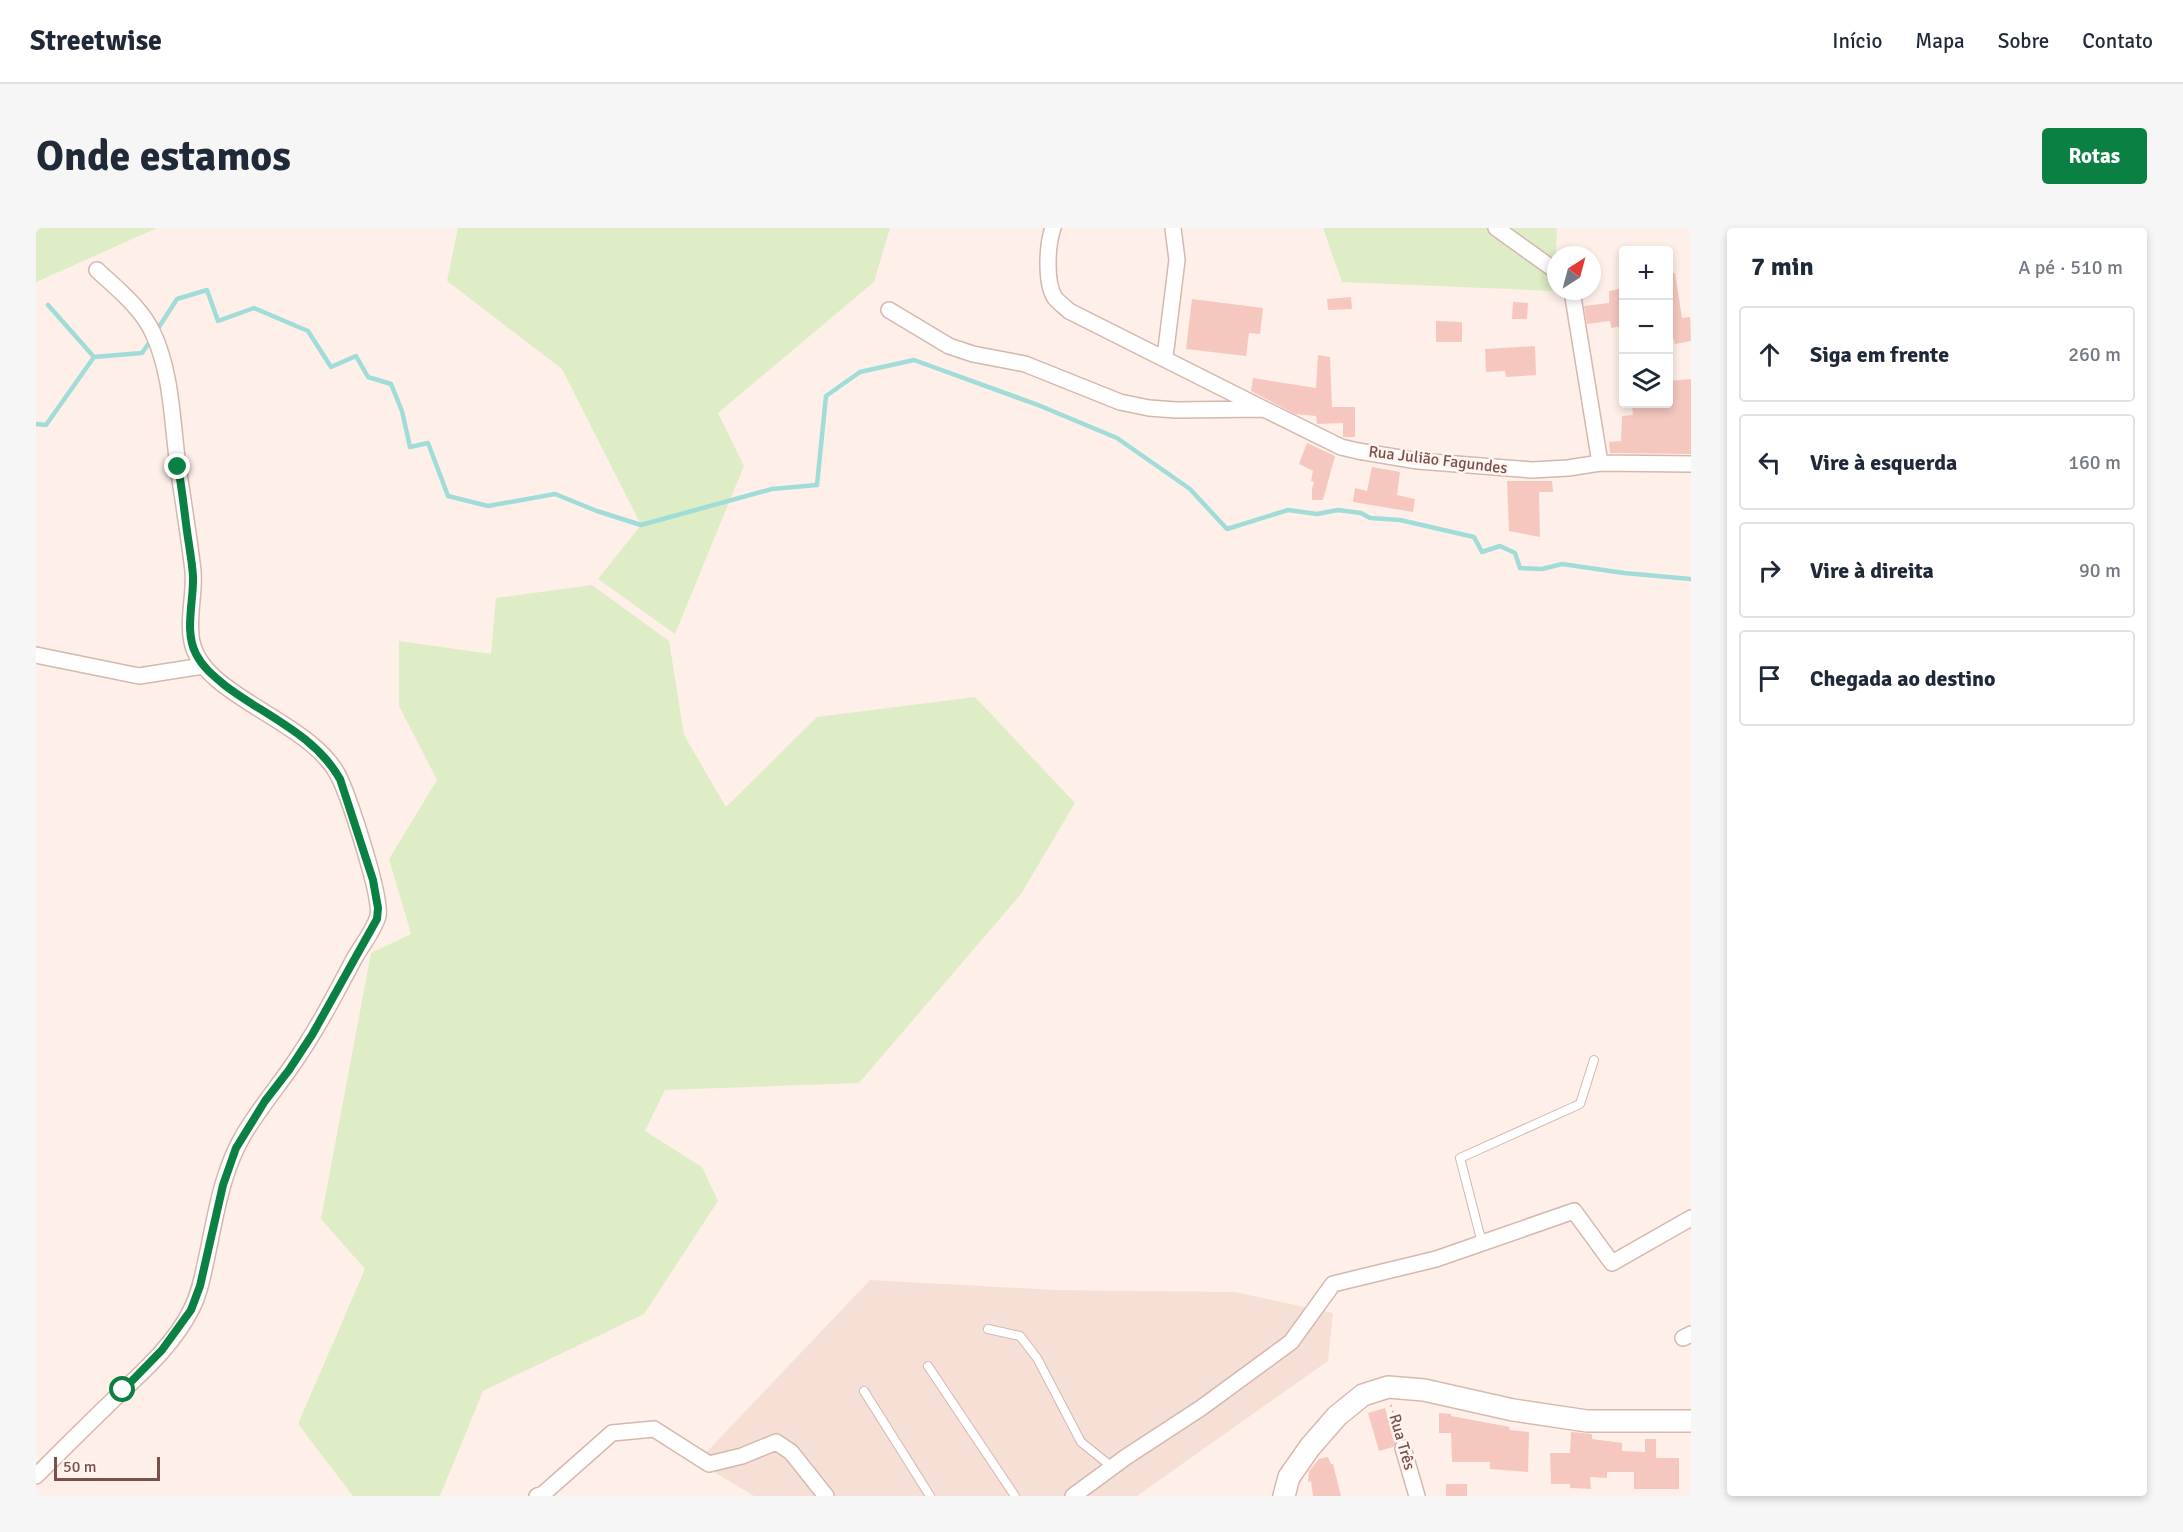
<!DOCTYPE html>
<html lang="pt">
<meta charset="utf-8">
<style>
:root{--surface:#fff;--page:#f6f6f7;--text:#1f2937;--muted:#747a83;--line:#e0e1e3;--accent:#0b8043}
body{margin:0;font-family:Signika,sans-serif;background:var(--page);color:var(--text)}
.controls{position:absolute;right:18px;top:18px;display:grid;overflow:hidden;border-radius:6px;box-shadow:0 3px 9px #0003}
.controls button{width:54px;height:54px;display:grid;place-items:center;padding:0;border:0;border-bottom:2px solid var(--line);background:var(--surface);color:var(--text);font:30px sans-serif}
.compass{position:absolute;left:1511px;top:18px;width:54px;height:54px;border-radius:50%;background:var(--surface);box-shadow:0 3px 9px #0003;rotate:36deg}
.scale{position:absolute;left:18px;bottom:15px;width:106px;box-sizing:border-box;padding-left:6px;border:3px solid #7a504a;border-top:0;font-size:16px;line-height:21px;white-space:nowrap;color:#7a504a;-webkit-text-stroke:4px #fff5f0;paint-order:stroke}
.stop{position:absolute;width:18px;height:18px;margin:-14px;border:4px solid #0b8043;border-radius:50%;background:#fff}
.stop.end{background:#0b8043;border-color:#fff;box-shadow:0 2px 6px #0008}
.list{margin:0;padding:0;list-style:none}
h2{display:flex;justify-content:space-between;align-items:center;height:78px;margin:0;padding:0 24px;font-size:26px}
h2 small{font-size:20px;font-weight:400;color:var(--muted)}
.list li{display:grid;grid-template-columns:39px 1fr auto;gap:18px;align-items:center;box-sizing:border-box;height:96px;margin:0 12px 12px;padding:0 12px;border:2px solid var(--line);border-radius:6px}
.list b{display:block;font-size:22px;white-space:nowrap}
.list em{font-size:20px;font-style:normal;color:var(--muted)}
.icon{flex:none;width:33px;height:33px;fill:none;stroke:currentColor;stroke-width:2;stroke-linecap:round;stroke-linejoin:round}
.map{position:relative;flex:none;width:1655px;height:1268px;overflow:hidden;border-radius:6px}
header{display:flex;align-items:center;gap:36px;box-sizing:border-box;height:84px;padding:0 30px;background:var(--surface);border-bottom:2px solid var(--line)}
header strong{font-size:28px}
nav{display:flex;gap:33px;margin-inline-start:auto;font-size:21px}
.intro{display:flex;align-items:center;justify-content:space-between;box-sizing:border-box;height:144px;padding:0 36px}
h1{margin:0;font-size:42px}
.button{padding:15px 27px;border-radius:6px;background:var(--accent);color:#fff;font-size:21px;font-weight:700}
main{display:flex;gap:36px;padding:0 36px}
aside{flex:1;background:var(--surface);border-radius:6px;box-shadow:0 3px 9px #0003}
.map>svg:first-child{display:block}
.residential{fill:#f6e0d6}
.green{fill:#deedc5}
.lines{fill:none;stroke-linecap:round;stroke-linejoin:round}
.stream{stroke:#a0dcd8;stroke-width:4.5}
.building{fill:#f5c7be}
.service-casing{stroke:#d4b7af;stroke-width:10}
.minor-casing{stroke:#d4b7af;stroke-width:18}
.secondary-casing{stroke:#d9b8af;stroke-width:24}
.path{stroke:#dbaaa0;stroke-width:2;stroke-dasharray:1.5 4.5;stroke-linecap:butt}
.service{stroke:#fff;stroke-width:8}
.minor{stroke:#fff;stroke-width:15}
.secondary{stroke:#fff;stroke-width:21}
.route{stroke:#0b8043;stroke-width:8}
.labels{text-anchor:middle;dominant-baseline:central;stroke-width:5;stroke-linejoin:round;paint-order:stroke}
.street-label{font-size:16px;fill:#7a504a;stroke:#fff5f0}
</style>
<header>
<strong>Streetwise</strong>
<nav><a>Início</a><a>Mapa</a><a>Sobre</a><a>Contato</a></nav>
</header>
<div class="intro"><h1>Onde estamos</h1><a class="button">Rotas</a></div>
<main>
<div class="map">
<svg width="1655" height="1268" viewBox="0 0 1655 1268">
<rect width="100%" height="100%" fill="#fef0e8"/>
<!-- residential -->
<path class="residential" d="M834,1052L1021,1062L1199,1064L1297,1085L1292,1133L1101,1268H718L661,1234Z"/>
<!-- green -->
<path class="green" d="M0,0H121L0,54Z
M422,0H854L838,54L682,185L708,238L639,406L562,351L605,297L526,141L411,53Z
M1287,0H1521L1518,63L1306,54Z
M556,357L633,413L648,507L690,579L781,489L939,469L1039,575L985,666L823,855L629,862L609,903L666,939L682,973L608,1086L447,1163L404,1268H317L262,1196L329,1041L285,991L335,725L375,706L353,631L401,552L363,478V413L455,426L460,370Z"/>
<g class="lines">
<!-- stream -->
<path class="stream" d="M12,77L58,129
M121,102L141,71L171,62L182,93L218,80L272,103L295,139L320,128L332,149L355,156L366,183L374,219L392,215L412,268L452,278L519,266L561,283L605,297L736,261L781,257L790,168L824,144L878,132L1002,177L1081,210L1154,261L1191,301L1252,282L1281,286L1302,282L1325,285L1334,290L1364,292L1438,309L1446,324L1464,318L1479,325L1484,340L1506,341L1526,336L1588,345L1655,351
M0,196L10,197L58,129L106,125L115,112"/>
</g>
<!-- building -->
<path class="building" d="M1639,45L1646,90L1654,89L1655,113L1639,116L1632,91V46Z
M1587,60V98L1575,100L1574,93L1551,96L1548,78L1573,75V63Z
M1315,69L1316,81L1292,82L1291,71Z
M1156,71L1227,80L1224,106L1213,105L1210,128L1150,121Z
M1477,74L1492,75L1491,91H1476Z
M1400,93L1426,94V114H1400Z
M1499,118L1500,147L1470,149L1469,143L1450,144L1449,121Z
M1282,127L1294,129L1296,179H1319V209H1307V195L1281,196L1280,188L1259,186L1215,163L1217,150L1280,160Z
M1655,151V226L1574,225L1573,214L1585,213L1586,188L1597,187L1596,178L1632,176V153Z
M1271,215L1299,228L1287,272H1276V261L1278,254L1275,253L1277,243L1263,236Z
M1336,239L1364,244L1361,267L1379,271L1377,284L1317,274L1319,260L1331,263Z
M1471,253H1516L1517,264H1503L1504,309L1473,303Z
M1349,1180L1356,1204L1360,1203L1362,1212L1357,1219L1343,1223L1332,1185Z
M1403,1185L1415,1186V1188L1474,1199L1473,1202L1493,1204L1492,1244L1454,1241V1234H1416L1415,1205H1403Z
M1535,1204L1556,1206V1211L1586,1215V1223L1609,1224V1211H1620V1230H1643V1261H1598V1244H1571V1250L1554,1249L1555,1261L1534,1260V1256H1515L1514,1225H1534Z
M1292,1229L1295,1236H1297L1305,1268H1277L1275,1253L1272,1254L1273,1243L1283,1231Z
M1410,1256H1431V1268H1410Z"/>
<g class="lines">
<defs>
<path id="service" d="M1446,1015L1424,930L1544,876L1558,832
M952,1101L984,1108L1001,1130L1045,1214L1076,1239
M892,1138L979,1268
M828,1163L894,1268"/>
<path id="minor" d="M1017,0C1011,17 1009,55 1019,70C1023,75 1029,79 1033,83L1228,181
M1460,0L1520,43
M1536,63L1564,235
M853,82L913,118L937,126L989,136L1084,174L1113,180L1140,182L1228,181L1305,219L1322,223L1382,233L1496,242L1532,240L1564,235L1655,236
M1129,129L1141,32L1137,0
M0,427L103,448L167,438
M1647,1110L1655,1106
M1367,1220L1381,1268
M0,1248C25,1223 50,1198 76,1173C104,1146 137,1118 155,1082C164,1065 167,1046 171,1028C180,986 186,943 208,906C222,883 238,863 253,842C278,807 298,769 318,731C325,718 338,703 342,688C346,669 314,573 304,551C278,493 167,470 156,414C151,391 159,367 157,343C153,308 147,273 142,238C136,194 136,146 117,105C105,79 81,61 61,42
M501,1268L507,1266L576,1205L618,1201L673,1236L706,1228L740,1214L755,1224L790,1268
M1037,1268L1090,1229L1165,1180L1255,1114L1297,1056L1400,1031L1538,983L1576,1035L1655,990"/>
<path id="secondary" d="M1248,1268L1253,1249L1274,1219L1301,1188L1327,1167L1352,1159L1388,1162L1477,1182L1551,1193H1655"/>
</defs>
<!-- service casing -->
<use href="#service" class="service-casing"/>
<!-- minor casing -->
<use href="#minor" class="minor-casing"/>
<!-- secondary casing -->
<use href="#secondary" class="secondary-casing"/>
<!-- path -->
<path class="path" d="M1355,1177L1363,1206"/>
<!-- service -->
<use href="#service" class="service"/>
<!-- minor -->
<use href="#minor" class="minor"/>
<!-- secondary -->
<use href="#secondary" class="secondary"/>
</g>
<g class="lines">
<!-- route -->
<path class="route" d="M87,1162L126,1122L155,1082L164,1058L187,957L200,920L229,873L253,842L276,807L341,691L342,680L337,652L304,551C279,507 230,488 191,459C179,449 167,440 160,426C148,403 158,373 157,348C156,333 153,318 151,303C148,281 146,260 142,239"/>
</g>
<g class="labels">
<!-- street labels -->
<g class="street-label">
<text transform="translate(1402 232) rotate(7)">Rua Julião Fagundes</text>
<text transform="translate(1366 1214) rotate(74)">Rua Três</text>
</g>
</g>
</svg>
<div class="controls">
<button>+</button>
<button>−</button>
<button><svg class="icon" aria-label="layers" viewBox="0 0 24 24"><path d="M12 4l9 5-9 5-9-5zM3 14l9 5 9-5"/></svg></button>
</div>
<svg class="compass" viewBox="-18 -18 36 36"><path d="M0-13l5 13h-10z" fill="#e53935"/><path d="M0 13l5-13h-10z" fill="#747a83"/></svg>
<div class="scale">50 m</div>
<div class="stop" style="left:87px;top:1162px"></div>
<div class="stop end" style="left:142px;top:239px"></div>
</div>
<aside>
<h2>7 min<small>A pé · 510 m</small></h2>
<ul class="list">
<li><svg class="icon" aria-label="ahead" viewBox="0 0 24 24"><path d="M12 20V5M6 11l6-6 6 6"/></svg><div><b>Siga em frente</b></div><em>260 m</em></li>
<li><svg class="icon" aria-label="left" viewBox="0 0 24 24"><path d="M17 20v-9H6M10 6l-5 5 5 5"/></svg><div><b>Vire à esquerda</b></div><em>160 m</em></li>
<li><svg class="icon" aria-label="right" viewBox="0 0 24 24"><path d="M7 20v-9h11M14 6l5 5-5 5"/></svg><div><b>Vire à direita</b></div><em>90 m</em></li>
<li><svg class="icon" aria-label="arrive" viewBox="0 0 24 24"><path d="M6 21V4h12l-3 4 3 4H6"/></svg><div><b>Chegada ao destino</b></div></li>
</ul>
</aside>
</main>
